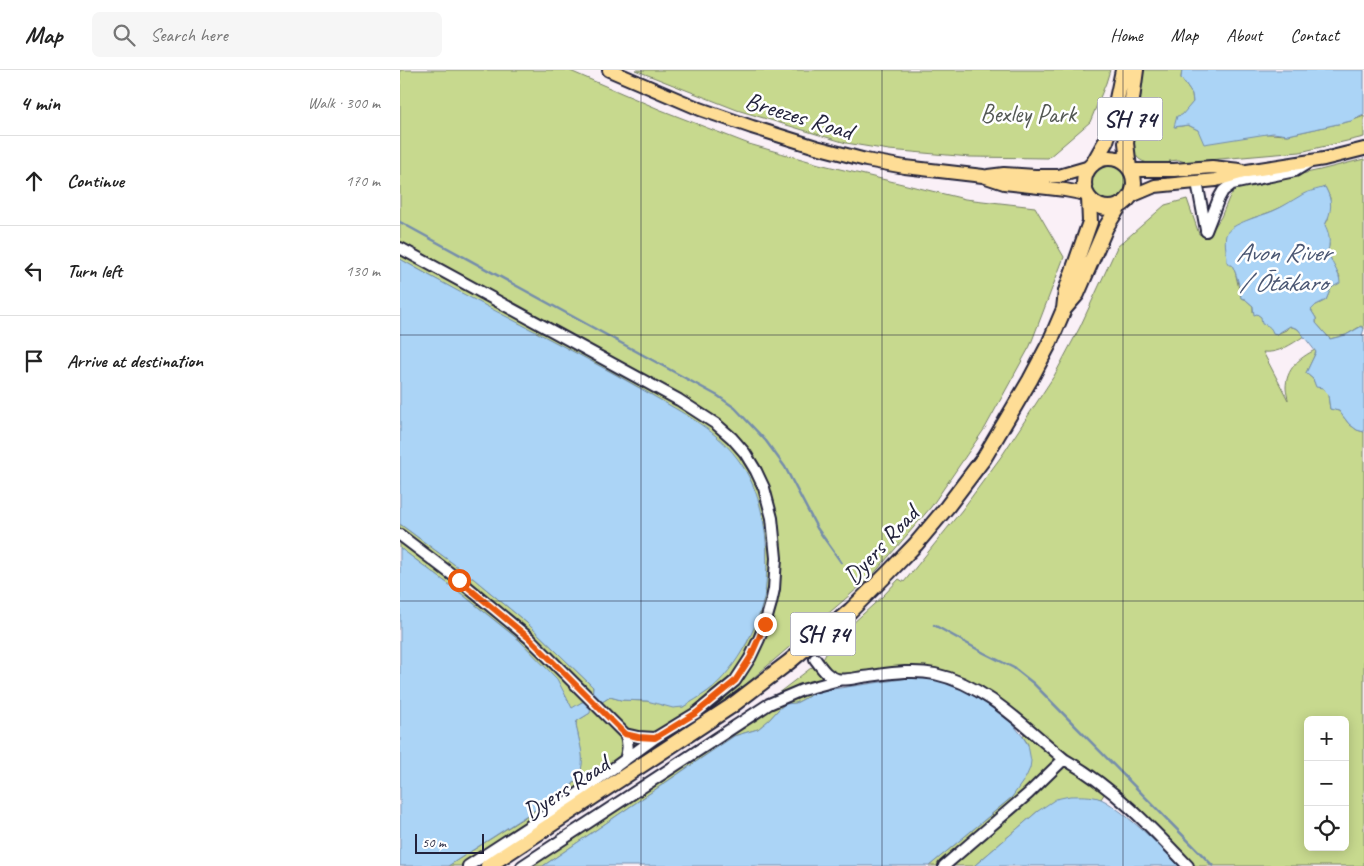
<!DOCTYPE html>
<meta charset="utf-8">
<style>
:root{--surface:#fff;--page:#f6f6f6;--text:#222;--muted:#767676;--line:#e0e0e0}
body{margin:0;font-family:Caveat,sans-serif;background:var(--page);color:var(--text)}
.controls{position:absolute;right:15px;bottom:15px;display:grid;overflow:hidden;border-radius:8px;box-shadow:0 2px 12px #0003}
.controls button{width:45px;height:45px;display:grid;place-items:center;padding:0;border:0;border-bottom:1px solid var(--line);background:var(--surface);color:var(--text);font:25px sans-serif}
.scale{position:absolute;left:15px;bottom:12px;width:69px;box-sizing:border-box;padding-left:5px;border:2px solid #22223b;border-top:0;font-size:14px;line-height:18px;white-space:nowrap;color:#22223b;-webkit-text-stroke:4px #fff;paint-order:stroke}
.stop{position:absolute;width:15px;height:15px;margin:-11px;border:4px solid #ea580c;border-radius:50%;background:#fff}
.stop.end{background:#ea580c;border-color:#fff;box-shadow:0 1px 5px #0008}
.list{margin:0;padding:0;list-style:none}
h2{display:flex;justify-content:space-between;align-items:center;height:65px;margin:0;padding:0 20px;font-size:21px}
h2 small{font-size:16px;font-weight:400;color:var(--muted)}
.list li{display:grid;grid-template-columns:32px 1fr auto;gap:15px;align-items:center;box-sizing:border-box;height:90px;padding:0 20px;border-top:1px solid var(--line)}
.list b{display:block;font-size:19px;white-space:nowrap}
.list em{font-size:16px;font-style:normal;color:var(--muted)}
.icon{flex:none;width:28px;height:28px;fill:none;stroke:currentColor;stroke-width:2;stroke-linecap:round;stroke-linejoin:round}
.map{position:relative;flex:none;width:964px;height:796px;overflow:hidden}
header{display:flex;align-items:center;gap:30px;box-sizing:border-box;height:70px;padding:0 25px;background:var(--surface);border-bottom:1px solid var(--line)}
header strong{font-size:24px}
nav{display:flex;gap:28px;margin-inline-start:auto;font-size:18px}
.search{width:350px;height:45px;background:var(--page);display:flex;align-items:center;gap:12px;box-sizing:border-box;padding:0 18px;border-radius:8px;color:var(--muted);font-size:19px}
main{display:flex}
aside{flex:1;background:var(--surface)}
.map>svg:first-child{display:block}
.green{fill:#c7d98e;stroke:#747e64;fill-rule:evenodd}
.water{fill:#abd4f6;stroke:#748dab}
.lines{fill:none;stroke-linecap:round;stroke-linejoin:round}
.stream{stroke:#748dab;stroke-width:2.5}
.minor-casing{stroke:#22223b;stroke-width:14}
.major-casing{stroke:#22223b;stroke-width:16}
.highway-casing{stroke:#22223b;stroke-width:18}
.minor{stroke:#fff;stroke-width:10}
.major{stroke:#fedd96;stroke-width:12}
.highway{stroke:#fedd96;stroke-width:14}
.route{stroke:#ea580c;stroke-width:6}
.grid{fill:none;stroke:#22223b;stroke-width:1;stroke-opacity:0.55}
.labels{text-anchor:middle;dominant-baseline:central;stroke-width:5;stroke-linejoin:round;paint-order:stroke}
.shield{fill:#fff;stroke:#646476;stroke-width:1}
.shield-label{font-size:24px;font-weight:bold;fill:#22223b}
.park-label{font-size:25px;fill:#545954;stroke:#fff}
.street-label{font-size:25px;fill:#22223b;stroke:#fff}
.water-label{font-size:26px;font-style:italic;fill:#4b5773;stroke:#fff}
</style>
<header>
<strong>Map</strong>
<div class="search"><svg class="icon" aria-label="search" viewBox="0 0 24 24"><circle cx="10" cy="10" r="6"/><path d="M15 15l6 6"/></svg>Search here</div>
<nav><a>Home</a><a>Map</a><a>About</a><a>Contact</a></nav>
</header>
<main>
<aside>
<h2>4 min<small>Walk · 300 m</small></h2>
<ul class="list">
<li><svg class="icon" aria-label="ahead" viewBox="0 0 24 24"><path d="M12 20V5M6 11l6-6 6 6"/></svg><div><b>Continue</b></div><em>170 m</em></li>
<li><svg class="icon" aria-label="left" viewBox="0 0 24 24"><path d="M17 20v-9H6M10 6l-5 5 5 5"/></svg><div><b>Turn left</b></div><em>130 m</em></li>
<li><svg class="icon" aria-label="arrive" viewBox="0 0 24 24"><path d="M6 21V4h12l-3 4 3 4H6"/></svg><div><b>Arrive at destination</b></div></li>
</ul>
</aside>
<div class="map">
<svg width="964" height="796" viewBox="0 0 964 796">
<rect width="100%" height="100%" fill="#faf0f7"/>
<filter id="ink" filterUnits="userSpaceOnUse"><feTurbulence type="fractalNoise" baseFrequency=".02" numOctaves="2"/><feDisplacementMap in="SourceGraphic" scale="10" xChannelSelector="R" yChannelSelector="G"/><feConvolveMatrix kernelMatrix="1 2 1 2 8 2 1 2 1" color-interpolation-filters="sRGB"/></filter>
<g filter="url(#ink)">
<!-- green -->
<path class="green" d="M0,0H168L261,40L349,74L419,94L565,129L635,137L664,187L630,276L585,358L531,437L472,506L345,615L292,654L201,715L169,727L62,796H48L169,719C190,698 180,680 176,654L177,651L190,643L182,632L172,639L169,633L119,570L63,525L0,478V454L74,509L127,553L193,617L192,627L202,632L210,627L221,630L247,631L283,637L308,621L329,599L347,573L361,541L365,522L367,472L365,458L351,411L282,343L217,305L71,229L0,189Z
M235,0H710L706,13L690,52L648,88L570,87L489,80L446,73L337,40Z
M743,0H782L781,8L792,24L793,32L775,57L788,55L798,60L888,65L951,51L964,46V67L900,82L785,92L779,90L769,91L772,94C742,95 729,93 734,59C735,54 737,49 739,43C742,29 741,14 743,0Z
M964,89V259L961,256L946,265L930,269L916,253V248L911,240L916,235L926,230L931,218L940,207L933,196L928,180L929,175L925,155L928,149L930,128L925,117L873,141L853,148L832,158L826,173L827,183L835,201L841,228L845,229L853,236V242C861,245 870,255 874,263L877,264L886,260L889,256L898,259L904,266C892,274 878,284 863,282L888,330C888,327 886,322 886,318C886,299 899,288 915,280L916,282L906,303L913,309L916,316L923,317L928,325L930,339L939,341L949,354L957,360L964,362V796H793L708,718L701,729L691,727L638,741L574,796H529L612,727L628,674L623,667L627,655L579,620L514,599L379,626L377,624L424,588L431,573L483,526L499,509L504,512L562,440L603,384L654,306L680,257L717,177L765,135L787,129L799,164L808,167L821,147L829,128L836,118L920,100ZM908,650H945V777H908Z
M691 113a18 18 0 1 1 36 0a18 18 0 1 1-36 0Z
M423,616L424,620L419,621L396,633L385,635L379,639L369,650L358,659L334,666L143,796H126L388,628Z"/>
<!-- water -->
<path class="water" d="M782,0H964V45L951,51L888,65L873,63L804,74L798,60L788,55L774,57L777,46L782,45L793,32L792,24L781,8Z
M925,117C933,131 932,141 925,155C928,161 930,168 929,175C929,181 927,177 929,183C931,194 940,202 940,213L931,218L926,230L916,235L911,240L916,248V253L930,269L946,265L962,256L964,259L962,265L964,266V362L957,360L949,354L939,341L930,339L928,325L923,318L916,317L913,309L906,303L916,282L898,259L890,256L877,264L873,263C871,257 868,255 862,254L861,247L857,244L854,245L853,236L845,229L841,228C840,217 837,205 832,195H829L827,192C827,184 824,173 826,165C830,153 862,146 873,141C883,137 891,131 900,126C907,121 917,120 925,117Z
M0,189C80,235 163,274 243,320C275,339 314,357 337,388C364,423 369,471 366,514C364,548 336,601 308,621C300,627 291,632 283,637L273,638L247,631L221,630L210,627L202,632H196L192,627L193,617L127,553L74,509L0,454Z
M0,478L63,525L119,570L157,609L172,638L182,632L187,631L191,636L190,643L177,651L176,654C180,680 191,697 169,718L48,796H0Z
M516,607L528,608L553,614L582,630L597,641L612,653L623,667L628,675L631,691L630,698L626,707L612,727L529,796H143L334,666L358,659L369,650L379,639L385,634L396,633L419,621Z
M670,726C680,726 691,725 701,729C708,732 715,738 721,742C742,759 761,776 779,796H574L638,741L656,729Z"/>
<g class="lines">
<!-- stream -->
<path class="stream" d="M0,152L318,326L335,338L366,371L385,397L417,458L441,492
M534,555L584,583L614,598L633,613L813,796"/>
<defs>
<path id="minor" d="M797,112L806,160
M806,161L819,128L823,121L832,114L895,101L908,93
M0,178L279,330L316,354L332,368L345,383L356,401L364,418L372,448L376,488L374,519L371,533L365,554L359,569L350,588L335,611L296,643L255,668L168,731L68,796
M0,465L59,510L129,568L225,664L238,667L255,668
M415,589C421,597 427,607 437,609C444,611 455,608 463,607C487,604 511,599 535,604C586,615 625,657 664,689L628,724L544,796
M664,689C712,716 750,756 788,796
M225,690C228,680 229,674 225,664
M122,796L369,634L402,620L439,610"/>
<path id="major" d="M209,0L300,39L352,57L416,77L466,90L505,97L583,106L604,113L665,120L686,124
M730,100H774L812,97L840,100
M588,106L604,104L635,106H659L690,97
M729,127L755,116L816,110L847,101L924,89L964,79"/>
<path id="highway" d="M684 113a25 25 0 1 1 50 0a25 25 0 1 1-50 0Z
M693,94L706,71L712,53L723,0
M729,98L726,73L736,0
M664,239L666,221L690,152L689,128
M88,796L330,637L389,592L451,540L489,502L516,474L547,437L584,388L630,310L649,274L664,239L677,224L706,157L720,135"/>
</defs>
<!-- minor casing -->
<use href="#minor" class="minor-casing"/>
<!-- major casing -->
<use href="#major" class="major-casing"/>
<!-- highway casing -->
<use href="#highway" class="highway-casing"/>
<!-- minor -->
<use href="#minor" class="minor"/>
<!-- major -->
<use href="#major" class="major"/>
<!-- highway -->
<use href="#highway" class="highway"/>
</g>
</g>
<g class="lines" filter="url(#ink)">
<!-- route -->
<path class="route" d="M59,510L129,568L225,664L238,667L255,668L296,643L335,611L350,588L365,554"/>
</g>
<!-- grid -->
<path class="grid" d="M241,0V796M482,0V796M723,0V796M0,265H964M0,531H964"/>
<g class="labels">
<!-- shield labels -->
<g class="shield">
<rect x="697.5" y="27.5" width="65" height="43" rx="4"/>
<rect x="390.5" y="542.5" width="65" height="43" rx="4"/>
</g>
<g class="shield-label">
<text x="730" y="49">SH 74</text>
<text x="423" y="564">SH 74</text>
</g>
<!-- park labels -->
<g class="park-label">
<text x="628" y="44">Bexley Park</text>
</g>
<!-- street labels -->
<g class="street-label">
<text transform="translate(399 46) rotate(17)">Breezes Road</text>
<text transform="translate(481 475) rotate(-47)">Dyers Road</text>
<text transform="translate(166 718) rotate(-33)">Dyers Road</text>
</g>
<!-- water labels -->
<g class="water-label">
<text x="883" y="182">Avon River<tspan x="883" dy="30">/ Ōtākaro</tspan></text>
</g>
</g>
</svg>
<div class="controls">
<button>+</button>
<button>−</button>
<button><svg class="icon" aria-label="locate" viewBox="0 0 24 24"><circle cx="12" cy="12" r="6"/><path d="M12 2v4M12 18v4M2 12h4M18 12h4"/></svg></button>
</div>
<div class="scale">50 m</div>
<div class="stop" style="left:59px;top:510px"></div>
<div class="stop end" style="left:365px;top:554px"></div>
</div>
</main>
